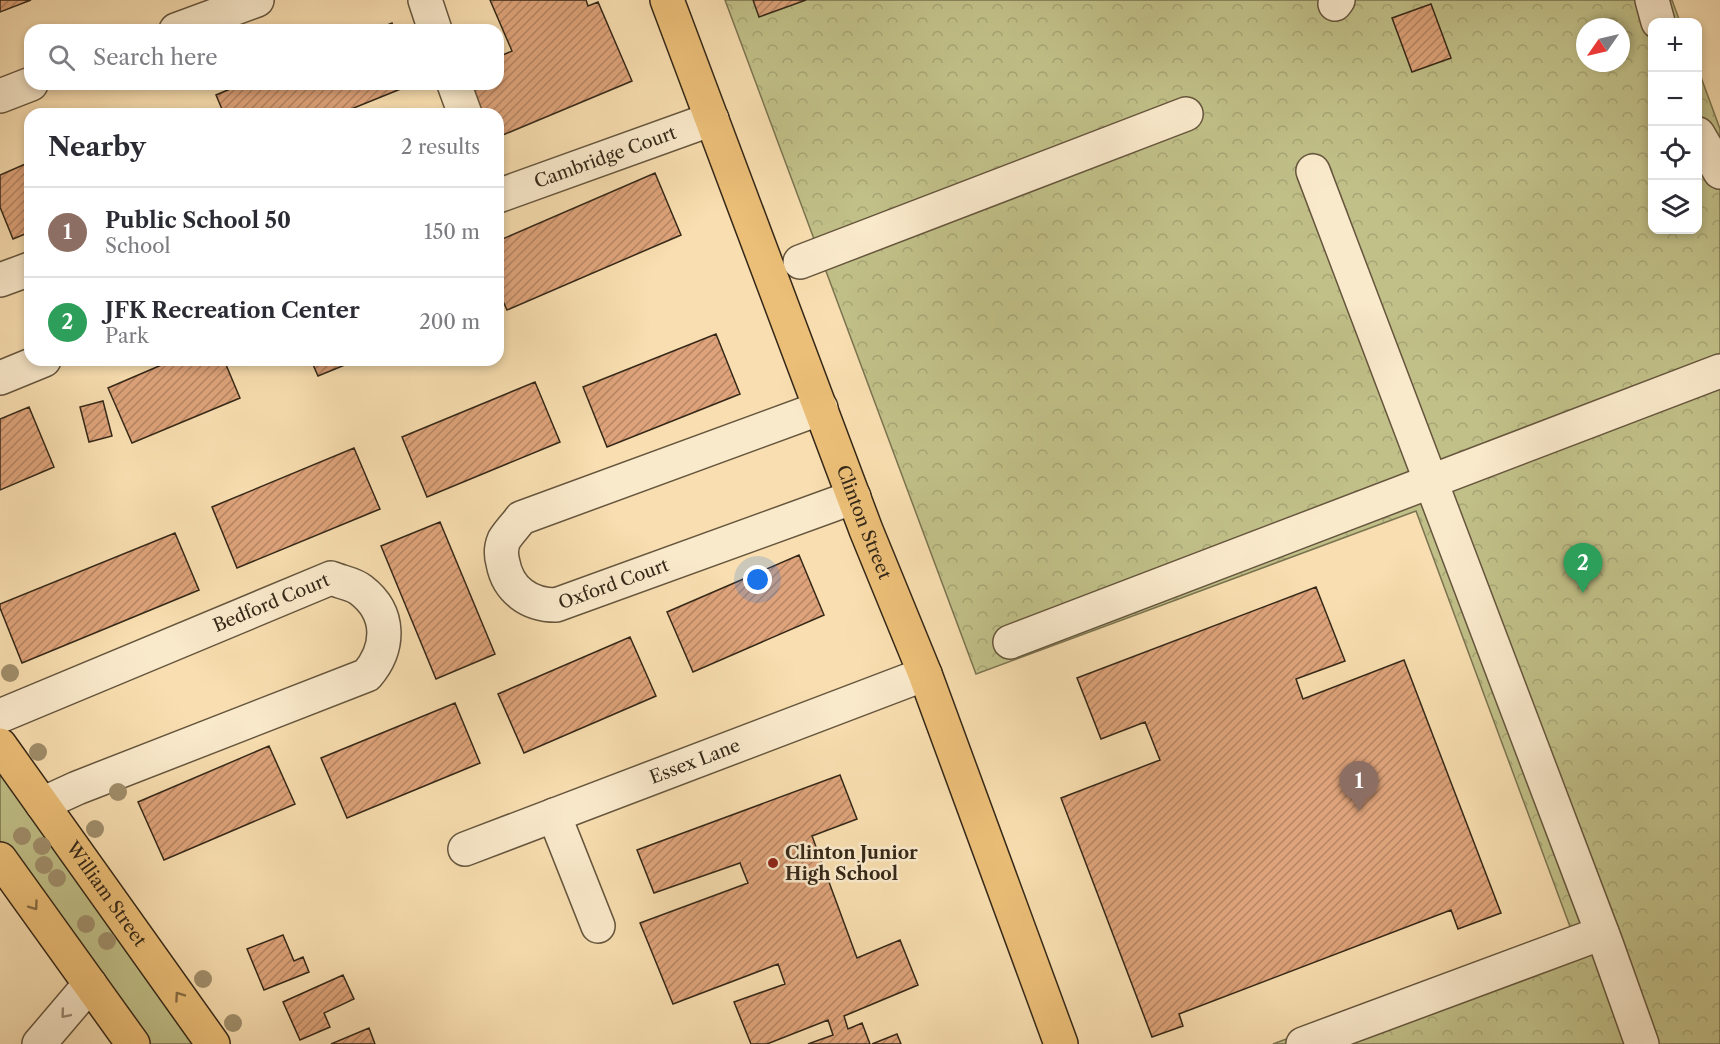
<!DOCTYPE html>
<meta charset="utf-8">
<style>
:root{--surface:#fff;--page:#f7f7f7;--text:#2b2b33;--muted:#7c7c81;--line:#e1e1e2;--accent:#db2777}
body{margin:0;font-family:"Libre Caslon Text",serif;background:var(--page);color:var(--text)}
.controls{position:absolute;right:18px;top:18px;display:grid;overflow:hidden;border-radius:12px;box-shadow:0 3px 9px #0003}
.controls button{width:54px;height:54px;display:grid;place-items:center;padding:0;border:0;border-bottom:2px solid var(--line);background:var(--surface);color:var(--text);font:30px sans-serif}
.compass{position:absolute;left:1576px;top:18px;width:54px;height:54px;border-radius:50%;background:var(--surface);box-shadow:0 3px 9px #0003;rotate:236deg}
.you{position:absolute;left:758px;top:580px;width:21px;height:21px;margin:-15px;border:4px solid #fff;border-radius:50%;background:#1a73e8;box-shadow:0 0 0 9px #1a73e833}
.badge{display:grid;place-items:center;width:39px;height:39px;border-radius:50%;background:var(--accent);color:#fff;font-size:20px;font-weight:700}
.pin{position:absolute;translate:-50% -50px;filter:drop-shadow(0 2px 3px #0008)}
.pin::after{content:'';position:absolute;top:32px;width:21px;height:18px;background:inherit;clip-path:polygon(0 0,100% 0,50% 100%)}
.list{margin:0;padding:0;list-style:none}
h2{display:flex;justify-content:space-between;align-items:center;height:78px;margin:0;padding:0 24px;font-size:26px}
h2 small{font-size:20px;font-weight:400;color:var(--muted)}
.list li{display:grid;grid-template-columns:39px 1fr auto;gap:18px;align-items:center;box-sizing:border-box;height:90px;padding:0 24px;border-top:2px solid var(--line)}
.list b{display:block;font-size:22px;white-space:nowrap}
.list p{margin:0;font-size:20px;white-space:nowrap;color:var(--muted)}
.list em{font-size:20px;font-style:normal;color:var(--muted)}
.icon{flex:none;width:33px;height:33px;fill:none;stroke:currentColor;stroke-width:2;stroke-linecap:round;stroke-linejoin:round}
.map{position:relative;flex:none;width:1720px;height:1044px;overflow:hidden}
.search{position:absolute;background:var(--surface);box-shadow:0 3px 9px #0003;left:24px;top:24px;width:480px;height:66px;display:flex;align-items:center;gap:15px;box-sizing:border-box;padding:0 21px;border-radius:18px;color:var(--muted);font-size:22px}
.panel{position:absolute;background:var(--surface);box-shadow:0 3px 9px #0003;left:24px;top:108px;width:480px;height:258px;border-radius:18px}
.map>svg:first-child{display:block}
.grass{fill:#c1c088;stroke:#7b7450;stroke-width:1.5}
.park{fill:url(#park-crowns);stroke:#7b7450;stroke-width:1.5;fill-rule:evenodd}
.building{fill:url(#building-hatch);stroke:#352818;stroke-width:1.5}
.lines{fill:none;stroke-linecap:round;stroke-linejoin:round}
.minor-casing{stroke:#66563e;stroke-width:36}
.major-casing{stroke:#352818;stroke-width:36}
.minor{stroke:#faeacc;stroke-width:33}
.major{stroke:#ecbf78;stroke-width:33}
.tree{fill:#a08f6c}
.oneway{stroke:#876c43}
.oneway2{stroke:#988972}
.poi-dot{fill:#8f2418;stroke:#faeacc;stroke-width:2}
.labels{text-anchor:middle;dominant-baseline:central;stroke-width:5;stroke-linejoin:round;paint-order:stroke}
.street-label{font-size:18px;fill:#352818;stroke:#faeacc}
.poi-label{font-size:18px;font-weight:bold;fill:#352818;stroke:#faeacc;text-anchor:start}
</style>
<div class="map">
<svg width="1720" height="1044" viewBox="0 0 1720 1044">
<defs>
<pattern id="park-crowns" width="20" height="18" patternUnits="userSpaceOnUse" patternTransform="scale(1.5)"><rect width="20" height="18" fill="#c1c088"/><path d="M2 6a3 3 0 1 1 6 0M12 15a3 3 0 1 1 6 0" fill="none" stroke="#a6a575"/></pattern>
<pattern id="building-hatch" width="6" height="6" patternUnits="userSpaceOnUse" patternTransform="scale(1.5)"><rect width="6" height="6" fill="#dea37a"/><path d="M-1 1l2-2M0 6l6-6M5 7l2-2" fill="none" stroke="#b58563"/></pattern>
</defs>
<rect width="100%" height="100%" fill="#f8deb0"/>
<filter id="stains"><feTurbulence type="fractalNoise" baseFrequency=".00333" numOctaves="4"/><feColorMatrix values="0 0 0 0 .2 0 0 0 0 .09 0 0 0 0 .02 0 0 0 .5 -.17"/></filter>
<radialGradient id="worn" r=".72"><stop offset=".6" stop-color="#630" stop-opacity="0"/><stop offset="1" stop-color="#630" stop-opacity=".3"/></radialGradient>
<!-- grass -->
<path class="grass" d="M0,765L199,1044H145L0,841Z"/>
<!-- park -->
<path class="park" d="M725,0H1672L1680,22H1652V230H1698V69L1720,129V1044H1273L1572,932L1416,511L976,674ZM1585,27H1621V63H1585Z"/>
<!-- building -->
<path class="building" d="M0,0H31L0,12Z
M490,0H586L588,6L598,2L632,81L498,137V114H483L470,84H498V57L512,51Z
M753,0H806L759,17Z
M1431,4L1451,58L1412,72L1392,18Z
M392,23L394,30H375Z
M242,84H413L339,114H224L216,95Z
M30,162V232L13,239L0,207V175Z
M655,173L681,235L507,310L498,290V241Z
M716,334L740,394L607,447L583,387Z
M173,360H224L240,398L132,443L108,388Z
M311,360H357L318,376Z
M535,382L560,442L427,497L402,437Z
M103,401L112,436L89,442L80,407Z
M29,407L54,467L0,490V419Z
M354,448L380,509L237,568L212,507Z
M440,522L495,654L436,679L381,546Z
M175,533L199,590L22,663L0,608V604Z
M799,555L824,615L693,672L667,612Z
M1316,587L1345,661L1296,679L1303,699L1404,660L1501,913L1458,929L1451,910L1179,1014L1183,1026L1152,1037L1061,798L1160,760L1145,722L1101,739L1077,678Z
M630,637L656,696L524,753L498,694Z
M455,703L480,763L347,818L321,758Z
M269,746L295,804L164,860L138,802Z
M840,775L857,819L812,836L857,958L900,940L918,985L844,1016L848,1029L862,1023L870,1044H808L833,1035L828,1020L767,1044H751L734,1002L785,984L778,964L673,1004L640,923L748,883L740,863L654,893L637,850Z
M283,935L294,961L303,957L309,972L264,990L247,949Z
M343,975L354,999L324,1013L330,1027L300,1040L283,1002Z
M369,1028L375,1044H331Z
M897,1034L901,1044H872Z"/>
<g class="lines">
<defs>
<g id="minor">
<path d="M425,0L435,30"/>
<path d="M1652,0L1658,22"/>
<path d="M1335,4L1338,0"/>
<path d="M176,30L257,0"/>
<path d="M454,84L465,114"/>
<path d="M0,96L31,84"/>
<path d="M1698,134L1720,172"/>
<path d="M1313,171L1606,943L1642,1044"/>
<path id="s1" d="M498,196L712,119"/>
<path d="M800,262L1186,114"/>
<path d="M0,280L30,269"/>
<path d="M0,378L44,360"/>
<path id="s2" d="M821,408L521,518C516,525 508,533 504,540C501,547 501,556 503,563C508,590 529,605 556,605L854,497"/>
<path d="M1010,642L1720,371"/>
<path id="s3" d="M0,716L331,578C340,582 354,584 361,590C391,613 390,648 367,675L77,788L42,804"/>
<path d="M554,815L598,926"/>
<path id="s4" d="M465,849L925,674"/>
<path d="M39,1044L90,984"/>
<path d="M1303,1044L1602,933"/>
</g>
<g id="major">
<path id="s5" d="M667,0L866,530L925,674L1061,1044"/>
<path id="s6" d="M0,745L213,1044"/>
<path d="M0,859L133,1044"/>
</g>
</defs>
<!-- minor casing -->
<use href="#minor" class="minor-casing"/>
<!-- major casing -->
<use href="#major" class="major-casing"/>
<!-- minor -->
<use href="#minor" class="minor"/>
<!-- major -->
<use href="#major" class="major"/>
</g>
<!-- trees -->
<g class="tree">
<circle cx="10" cy="673" r="9"/>
<circle cx="38" cy="752" r="9"/>
<circle cx="118" cy="792" r="9"/>
<circle cx="95" cy="829" r="9"/>
<circle cx="22" cy="836" r="9"/>
<circle cx="42" cy="846" r="9"/>
<circle cx="44" cy="865" r="9"/>
<circle cx="57" cy="878" r="9"/>
<circle cx="86" cy="924" r="9"/>
<circle cx="107" cy="941" r="9"/>
<circle cx="203" cy="979" r="9"/>
<circle cx="233" cy="1023" r="9"/>
</g>
<!-- one-way arrows -->
<defs><path id="oneway-chevron" d="M-2-3.5L2.5 0L-2 3.5" fill="none" stroke-width="1.6" stroke-linecap="round" stroke-linejoin="round" transform="scale(1.5)"/></defs>
<g class="oneway">
<use href="#oneway-chevron" transform="translate(34 906) rotate(54)"/>
<use href="#oneway-chevron" transform="translate(179 996) rotate(-125)"/>
</g>
<use class="oneway2" href="#oneway-chevron" transform="translate(65 1014) rotate(130)"/>
<!-- markers -->
<circle class="poi-dot" cx="773" cy="863" r="6"/>
<g class="labels">
<!-- street labels -->
<g class="street-label">
<text stroke="none"><textPath href="#s1" startOffset="114">Cambridge Court</textPath></text>
<text stroke="none"><textPath href="#s5" startOffset="558">Clinton Street</textPath></text>
<text stroke="none"><textPath href="#s2" startOffset="506">Oxford Court</textPath></text>
<text stroke="none"><textPath href="#s3" startOffset="294">Bedford Court</textPath></text>
<text stroke="none"><textPath href="#s4" startOffset="246">Essex Lane</textPath></text>
<text stroke="none"><textPath href="#s6" startOffset="183">William Street</textPath></text>
</g>
<!-- poi labels -->
<g class="poi-label">
<text x="785" y="853">Clinton Junior<tspan x="785" dy="21">High School</tspan></text>
</g>
</g>
<rect width="100%" height="100%" filter="url(#stains)"/>
<rect width="100%" height="100%" fill="url(#worn)"/>
</svg>
<div class="controls">
<button>+</button>
<button>−</button>
<button><svg class="icon" aria-label="locate" viewBox="0 0 24 24"><circle cx="12" cy="12" r="6"/><path d="M12 2v4M12 18v4M2 12h4M18 12h4"/></svg></button>
<button><svg class="icon" aria-label="layers" viewBox="0 0 24 24"><path d="M12 4l9 5-9 5-9-5zM3 14l9 5 9-5"/></svg></button>
</div>
<svg class="compass" viewBox="-18 -18 36 36"><path d="M0-13l5 13h-10z" fill="#e53935"/><path d="M0 13l5-13h-10z" fill="#7c7c81"/></svg>
<div class="you"></div>
<div class="pin badge" style="left:1359px;top:811px;background:#8d6e63">1</div>
<div class="pin badge" style="left:1583px;top:593px;background:#2e9e5b">2</div>
<div class="search"><svg class="icon" aria-label="search" viewBox="0 0 24 24"><circle cx="10" cy="10" r="6"/><path d="M15 15l6 6"/></svg>Search here</div>
<section class="panel">
<h2>Nearby<small>2 results</small></h2>
<ul class="list">
<li><span class="badge" style="background:#8d6e63">1</span><div><b>Public School 50</b><p>School</p></div><em>150 m</em></li>
<li><span class="badge" style="background:#2e9e5b">2</span><div><b>JFK Recreation Center</b><p>Park</p></div><em>200 m</em></li>
</ul>
</section>
</div>
